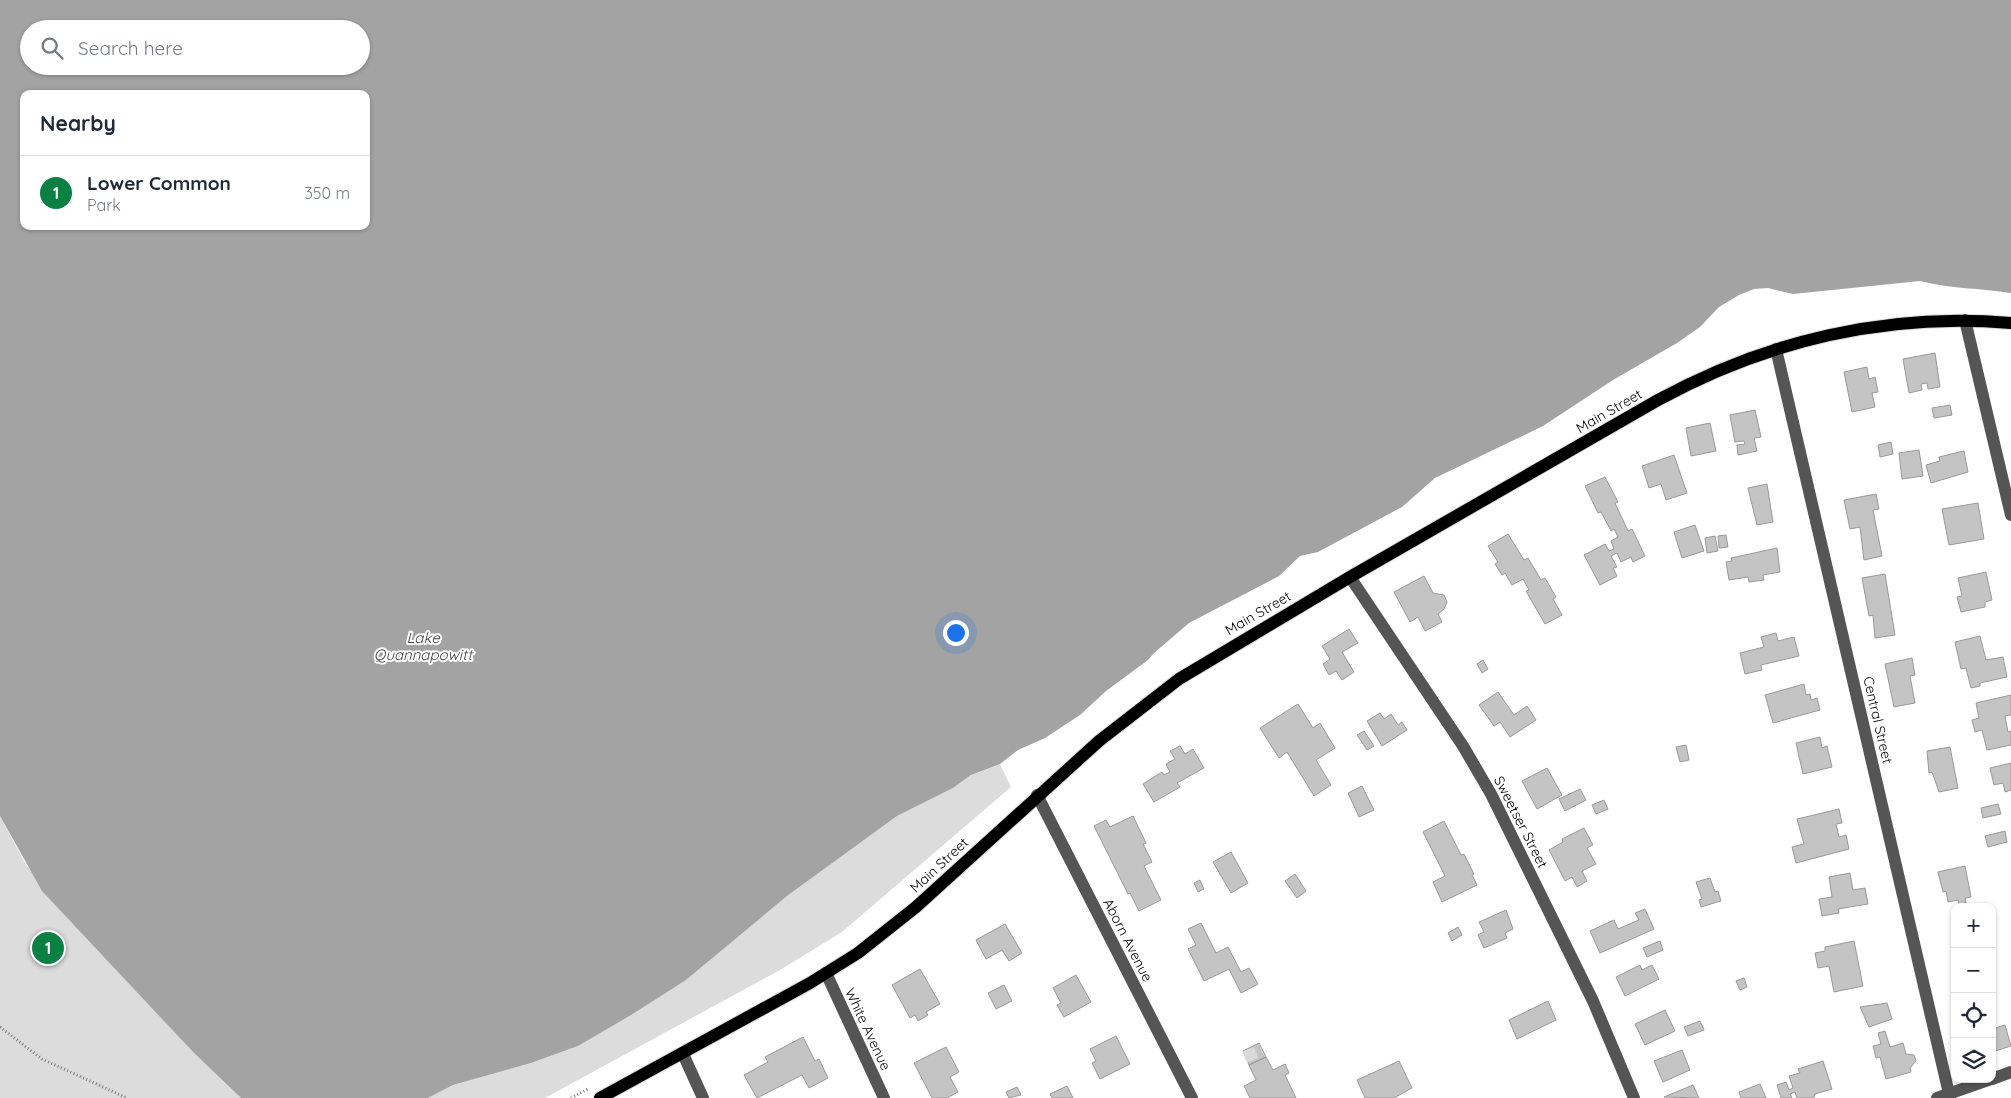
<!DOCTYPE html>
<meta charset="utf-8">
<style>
:root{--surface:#fff;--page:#f6f6f7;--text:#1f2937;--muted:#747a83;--line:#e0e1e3;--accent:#0b8043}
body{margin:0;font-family:Quicksand,sans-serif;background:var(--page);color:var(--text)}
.controls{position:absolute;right:15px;bottom:15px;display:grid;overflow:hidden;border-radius:10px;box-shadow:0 1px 4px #0004}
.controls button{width:45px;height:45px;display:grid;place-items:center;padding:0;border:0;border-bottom:1px solid var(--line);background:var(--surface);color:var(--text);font:25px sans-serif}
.you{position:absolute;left:955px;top:632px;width:18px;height:18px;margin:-12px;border:4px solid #fff;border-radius:50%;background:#1a73e8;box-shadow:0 0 0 8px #1a73e833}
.badge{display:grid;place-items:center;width:32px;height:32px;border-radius:50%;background:var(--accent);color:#fff;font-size:16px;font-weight:700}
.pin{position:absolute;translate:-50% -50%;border:2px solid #fff;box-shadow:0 1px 5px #0006}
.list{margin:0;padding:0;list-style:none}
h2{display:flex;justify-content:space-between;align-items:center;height:65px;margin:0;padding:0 20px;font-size:21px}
h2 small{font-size:16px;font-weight:400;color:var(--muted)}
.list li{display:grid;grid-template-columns:32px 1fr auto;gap:15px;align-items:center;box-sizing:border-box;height:75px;padding:0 20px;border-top:1px solid var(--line)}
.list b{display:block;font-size:19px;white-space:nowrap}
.list p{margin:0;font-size:16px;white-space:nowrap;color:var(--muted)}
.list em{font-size:16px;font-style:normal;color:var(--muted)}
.icon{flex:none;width:28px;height:28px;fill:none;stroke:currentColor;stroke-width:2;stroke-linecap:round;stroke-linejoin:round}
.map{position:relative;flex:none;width:2011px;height:1098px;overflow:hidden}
.search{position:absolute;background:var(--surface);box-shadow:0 1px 4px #0004;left:20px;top:20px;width:350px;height:55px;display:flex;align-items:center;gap:12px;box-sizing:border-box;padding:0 18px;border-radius:28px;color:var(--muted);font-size:19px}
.panel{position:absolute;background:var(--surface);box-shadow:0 1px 4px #0004;left:20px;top:90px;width:350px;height:140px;border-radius:10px}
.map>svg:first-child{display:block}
.green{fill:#dcdcdc}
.water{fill:#a3a3a3;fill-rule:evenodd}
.building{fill:#c4c4c4;stroke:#999}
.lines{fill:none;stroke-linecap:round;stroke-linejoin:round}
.minor-tunnel{stroke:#d9d9d9;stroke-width:12;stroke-dasharray:12 6;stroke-linecap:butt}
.major-casing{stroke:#dbdbdb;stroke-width:14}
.path{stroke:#777;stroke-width:3;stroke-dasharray:1 2.5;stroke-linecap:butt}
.minor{stroke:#555;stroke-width:12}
.major{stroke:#000;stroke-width:12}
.labels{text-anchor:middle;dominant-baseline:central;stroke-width:4;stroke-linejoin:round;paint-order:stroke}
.street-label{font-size:14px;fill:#000;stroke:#fff}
.water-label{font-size:15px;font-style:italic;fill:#444;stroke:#fff}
</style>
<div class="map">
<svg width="2011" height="1098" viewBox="0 0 2011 1098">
<rect width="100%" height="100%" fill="#fff"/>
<!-- green -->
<path class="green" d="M1000,764L1011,787L842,932L780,970L545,1098H428L453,1085L531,1063L578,1046L686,980L787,896L897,816L953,788L971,775Z
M0,816L26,865L194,1053L241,1098H0Z"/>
<!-- water -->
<path class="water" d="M0,0H2011V293C1981,288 1950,289 1920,281L1793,294L1768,288L1754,289L1739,295L1719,307L1700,327L1677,343L1613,380L1543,426L1435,478L1402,507L1318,552L1300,556L1279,576L1189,623L1154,653L1148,660L1106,691L1080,715L1045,738L1018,750L1000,764L971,775L953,788L897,816L787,896L686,980L631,1015L578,1046L531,1063L453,1085L428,1098H241L194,1053L42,891L0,816ZM29,29H361V66H29ZM24,94H366V226H24Z"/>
<!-- building -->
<path class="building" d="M1935,353L1940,387L1928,389L1927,383L1921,384L1922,390L1909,393L1903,359Z
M1867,367L1869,379L1875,377L1878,392L1872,393L1875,407L1852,412L1844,372Z
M1950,405L1952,415L1934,418L1932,408Z
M1755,410L1761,437L1754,438L1757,451L1738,455L1737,445L1745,444L1744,441L1735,442L1730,415Z
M1710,423L1716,451L1691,456L1686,428Z
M1891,442L1893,454L1880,457L1878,445Z
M1919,450L1923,476L1902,479L1899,453Z
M1964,451L1968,472L1931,483L1926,465L1940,461L1939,457Z
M1674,455L1687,493L1666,500L1661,484L1649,488L1642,466Z
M1605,477L1618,502L1615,503L1628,531L1632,529L1645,556L1633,562L1631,557L1621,562L1617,553L1611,556L1617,567L1613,568L1617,576L1600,585L1584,555L1605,544L1609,551L1614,549L1611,541L1618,537L1614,529L1611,531L1601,512L1598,513L1585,486Z
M1767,484L1773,522L1757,525L1748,488Z
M1876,494L1879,509L1873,510L1882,556L1864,560L1860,527L1850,529L1844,500Z
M1978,503L1984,539L1949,545L1942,509Z
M1695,525L1704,551L1682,558L1674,532Z
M1508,534L1524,560L1528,558L1541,580L1545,578L1556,597L1553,599L1562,615L1545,624L1526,591L1529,590L1523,579L1512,585L1505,573L1502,575L1495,564L1498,562L1488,546Z
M1726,535L1728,547L1719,548L1718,536Z
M1715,536L1718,551L1707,553L1705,538Z
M1777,548L1780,572L1763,575L1764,580L1749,582L1748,577L1729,580L1726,562L1732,561L1731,558Z
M1986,572L1992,600L1985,602V607L1961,612L1957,597L1962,596L1958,578Z
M1885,574L1895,635L1875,638L1873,615L1869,616L1862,578Z
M1424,576L1433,593L1444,595L1447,602L1444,609L1438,614L1442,622L1425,631L1418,617L1410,622L1394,592Z
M1349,629L1358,643L1342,652L1354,672L1342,680L1336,671L1329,675L1323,664L1330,659L1322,646Z
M1776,633L1778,641L1794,637L1799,656L1761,665L1762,670L1745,674L1740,653L1764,647L1761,637Z
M1980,636L1986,660L2003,657L2007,677L1980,683V686L1971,688L1966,668L1961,669L1955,642Z
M1912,658L1915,675L1910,676L1915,703L1894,707L1885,664Z
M1483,660L1488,669L1482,673L1477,664Z
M1804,684L1806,695L1810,694L1811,700L1817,698L1820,710L1773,723L1765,695Z
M1498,692L1514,715L1527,706L1536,720L1510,737L1500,722L1494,726L1479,705Z
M2011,695V715L2005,716L2008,732L2011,731V745L1987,750L1982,730L1975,732L1972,720L1979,718L1976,703Z
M1298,704L1313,728L1320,723L1335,748L1316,760L1331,785L1314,796L1287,752L1279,758L1260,728Z
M1380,713L1384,719L1391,714L1398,725L1402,722L1407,730L1382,746L1367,721Z
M1364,731L1374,746L1367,750L1357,735Z
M1820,737L1822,748L1827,746L1832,767L1803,774L1796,743Z
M1686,745L1689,760L1680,762L1676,747Z
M1180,746L1185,754L1193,749L1204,768L1177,783L1180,787L1154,802L1143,784L1162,772L1164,775L1170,772L1166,764L1175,759L1170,751Z
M1950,747L1958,788L1939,792L1932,772L1929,773L1927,751Z
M2011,763V790L2005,792L2003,783L1994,785L1990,768Z
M1547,768L1562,795L1537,809L1522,781Z
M1362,786L1374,810L1359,817L1348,793Z
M1580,789L1586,800L1565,811L1559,799Z
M1604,800L1608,809L1596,814L1592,805Z
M1998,804L2001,814L1983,818L1981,808Z
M1839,809L1842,823L1836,824L1839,837L1846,835L1849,849L1796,863L1792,847L1804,844L1797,819Z
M1133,816L1146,843L1143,844L1152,862L1144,866L1161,900L1139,911L1130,893L1128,894L1094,826L1106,820L1110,827Z
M1444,821L1461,855L1464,854L1474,874L1472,875L1477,885L1442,902L1433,882L1445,876L1423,832Z
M1584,828L1593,845L1587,848L1596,864L1582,871L1587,881L1577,887L1572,877L1565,881L1549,850L1563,842L1562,839Z
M2005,831L2007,842L1988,847L1985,836Z
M1231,852L1248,883L1231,893L1213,862Z
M1965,866L1971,897L1965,898L1966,903L1959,905L1958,900L1948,902L1946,891L1943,892L1938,872Z
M1850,873L1853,890L1865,888L1868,904L1838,909L1839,913L1822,916L1819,899L1832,897L1829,877Z
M1295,874L1306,891L1297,898L1285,881Z
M1710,878L1715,892L1718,891L1721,901L1701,907L1699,900L1702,899L1696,882Z
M1200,880L1204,889L1198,892L1194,883Z
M1645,909L1654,929L1600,953L1590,931L1614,920L1618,929L1639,920L1635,913Z
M1506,910L1513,929L1505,933L1507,938L1484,948L1478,935L1484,932L1479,922Z
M1201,923L1216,953L1228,947L1241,972L1249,968L1258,984L1241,993L1229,969L1204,981L1188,949L1196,945L1188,929Z
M1005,924L1022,953L1009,961L1002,950L986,959L976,940Z
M1458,927L1462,935L1452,941L1448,933Z
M1660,941L1663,950L1647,957L1643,948Z
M1854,941L1863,986L1834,992L1829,966L1818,968L1815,953L1825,951V947Z
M1640,965L1642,970L1652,965L1659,979L1625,996L1616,977Z
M920,969L940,1004L926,1012L928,1015L918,1021L915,1015L910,1018L892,985Z
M1076,975L1091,1002L1064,1017L1057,1005L1061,1003L1053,988Z
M1744,978L1747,987L1740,990L1736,981Z
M1004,985L1012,1001L996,1009L988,993Z
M1548,1001L1556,1020L1517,1039L1509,1020Z
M1887,1003L1892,1019L1869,1027L1860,1007Z
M1665,1010L1675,1031L1645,1045L1635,1024Z
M1700,1021L1704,1030L1688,1036L1684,1027Z
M2005,1025L2011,1046L1992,1052V1029Z
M1885,1031L1890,1047L1903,1043L1906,1054L1914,1055L1916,1061L1910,1068L1911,1072L1886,1079L1880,1057L1876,1058L1873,1046L1881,1044L1878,1033Z
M1116,1036L1130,1064L1100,1079L1092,1063L1096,1061L1090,1049Z
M803,1037L815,1061L819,1059L828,1078L809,1088L802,1075L757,1098L744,1075L768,1062L765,1057Z
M1259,1043L1266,1057L1249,1065L1243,1051Z
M946,1047L959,1072L950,1077L958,1092L947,1098H932L914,1063Z
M1682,1050L1690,1070L1663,1082L1654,1061Z
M1266,1057L1273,1070L1285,1064L1289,1073L1285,1075L1296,1098H1250L1244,1086L1256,1080L1249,1065Z
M1399,1061L1412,1088L1394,1098H1365L1357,1080Z
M1823,1061L1832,1089L1815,1094L1814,1098H1797L1795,1092L1790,1094L1792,1098H1781L1777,1085L1786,1082L1789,1090L1793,1088L1789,1076L1800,1073L1798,1069Z
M1760,1084L1766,1098H1741L1739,1092Z
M1693,1085L1699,1098L1664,1097Z
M1067,1086L1073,1098H1052L1050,1094Z
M1017,1087L1021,1095L1009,1098L1006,1092Z"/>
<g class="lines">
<!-- minor-tunnel -->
<path class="minor-tunnel" d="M1245,1057L1262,1050"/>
<defs>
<path id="major" d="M600,1098L810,983L858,953L916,907L1099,741L1179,679L1350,577L1658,400C1766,341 1887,312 2011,323"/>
</defs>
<!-- major casing -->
<use href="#major" class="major-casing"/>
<!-- path -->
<path class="path" d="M0,1027L42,1059L127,1098
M571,1098L588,1089"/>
<!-- minor -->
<path class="minor" d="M1965,320L2011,515
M1776,349L1950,1098
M1350,577L1463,746L1491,794L1593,1001L1634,1098
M1037,795L1192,1098
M826,973L884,1098
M683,1054L703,1098
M1992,1079L2011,1072
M1937,1098L1991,1079"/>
<!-- major -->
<use href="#major" class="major"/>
</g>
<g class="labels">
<!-- street labels -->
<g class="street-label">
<text transform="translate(1609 411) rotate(-30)">Main Street</text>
<text transform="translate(1258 613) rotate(-30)">Main Street</text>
<text transform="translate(1878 720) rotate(77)">Central Street</text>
<text transform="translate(1521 822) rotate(63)">Sweetser Street</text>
<text transform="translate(939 865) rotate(-43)">Main Street</text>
<text transform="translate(1128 940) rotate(63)">Aborn Avenue</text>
<text transform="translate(868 1029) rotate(65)">White Avenue</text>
</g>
<!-- water labels -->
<g class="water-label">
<text x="423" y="637">Lake<tspan x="423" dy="17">Quannapowitt</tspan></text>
</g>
</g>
</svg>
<div class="controls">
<button>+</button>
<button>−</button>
<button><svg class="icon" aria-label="locate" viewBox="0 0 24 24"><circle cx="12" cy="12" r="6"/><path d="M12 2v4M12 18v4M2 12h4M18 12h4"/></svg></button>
<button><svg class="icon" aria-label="layers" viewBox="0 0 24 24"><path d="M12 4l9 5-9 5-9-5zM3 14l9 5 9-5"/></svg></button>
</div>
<div class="you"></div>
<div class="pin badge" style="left:48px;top:948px">1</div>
<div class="search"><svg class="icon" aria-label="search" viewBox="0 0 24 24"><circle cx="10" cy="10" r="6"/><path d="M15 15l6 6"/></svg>Search here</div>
<section class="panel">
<h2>Nearby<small></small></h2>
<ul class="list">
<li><span class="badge">1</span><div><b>Lower Common</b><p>Park</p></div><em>350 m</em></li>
</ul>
</section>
</div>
